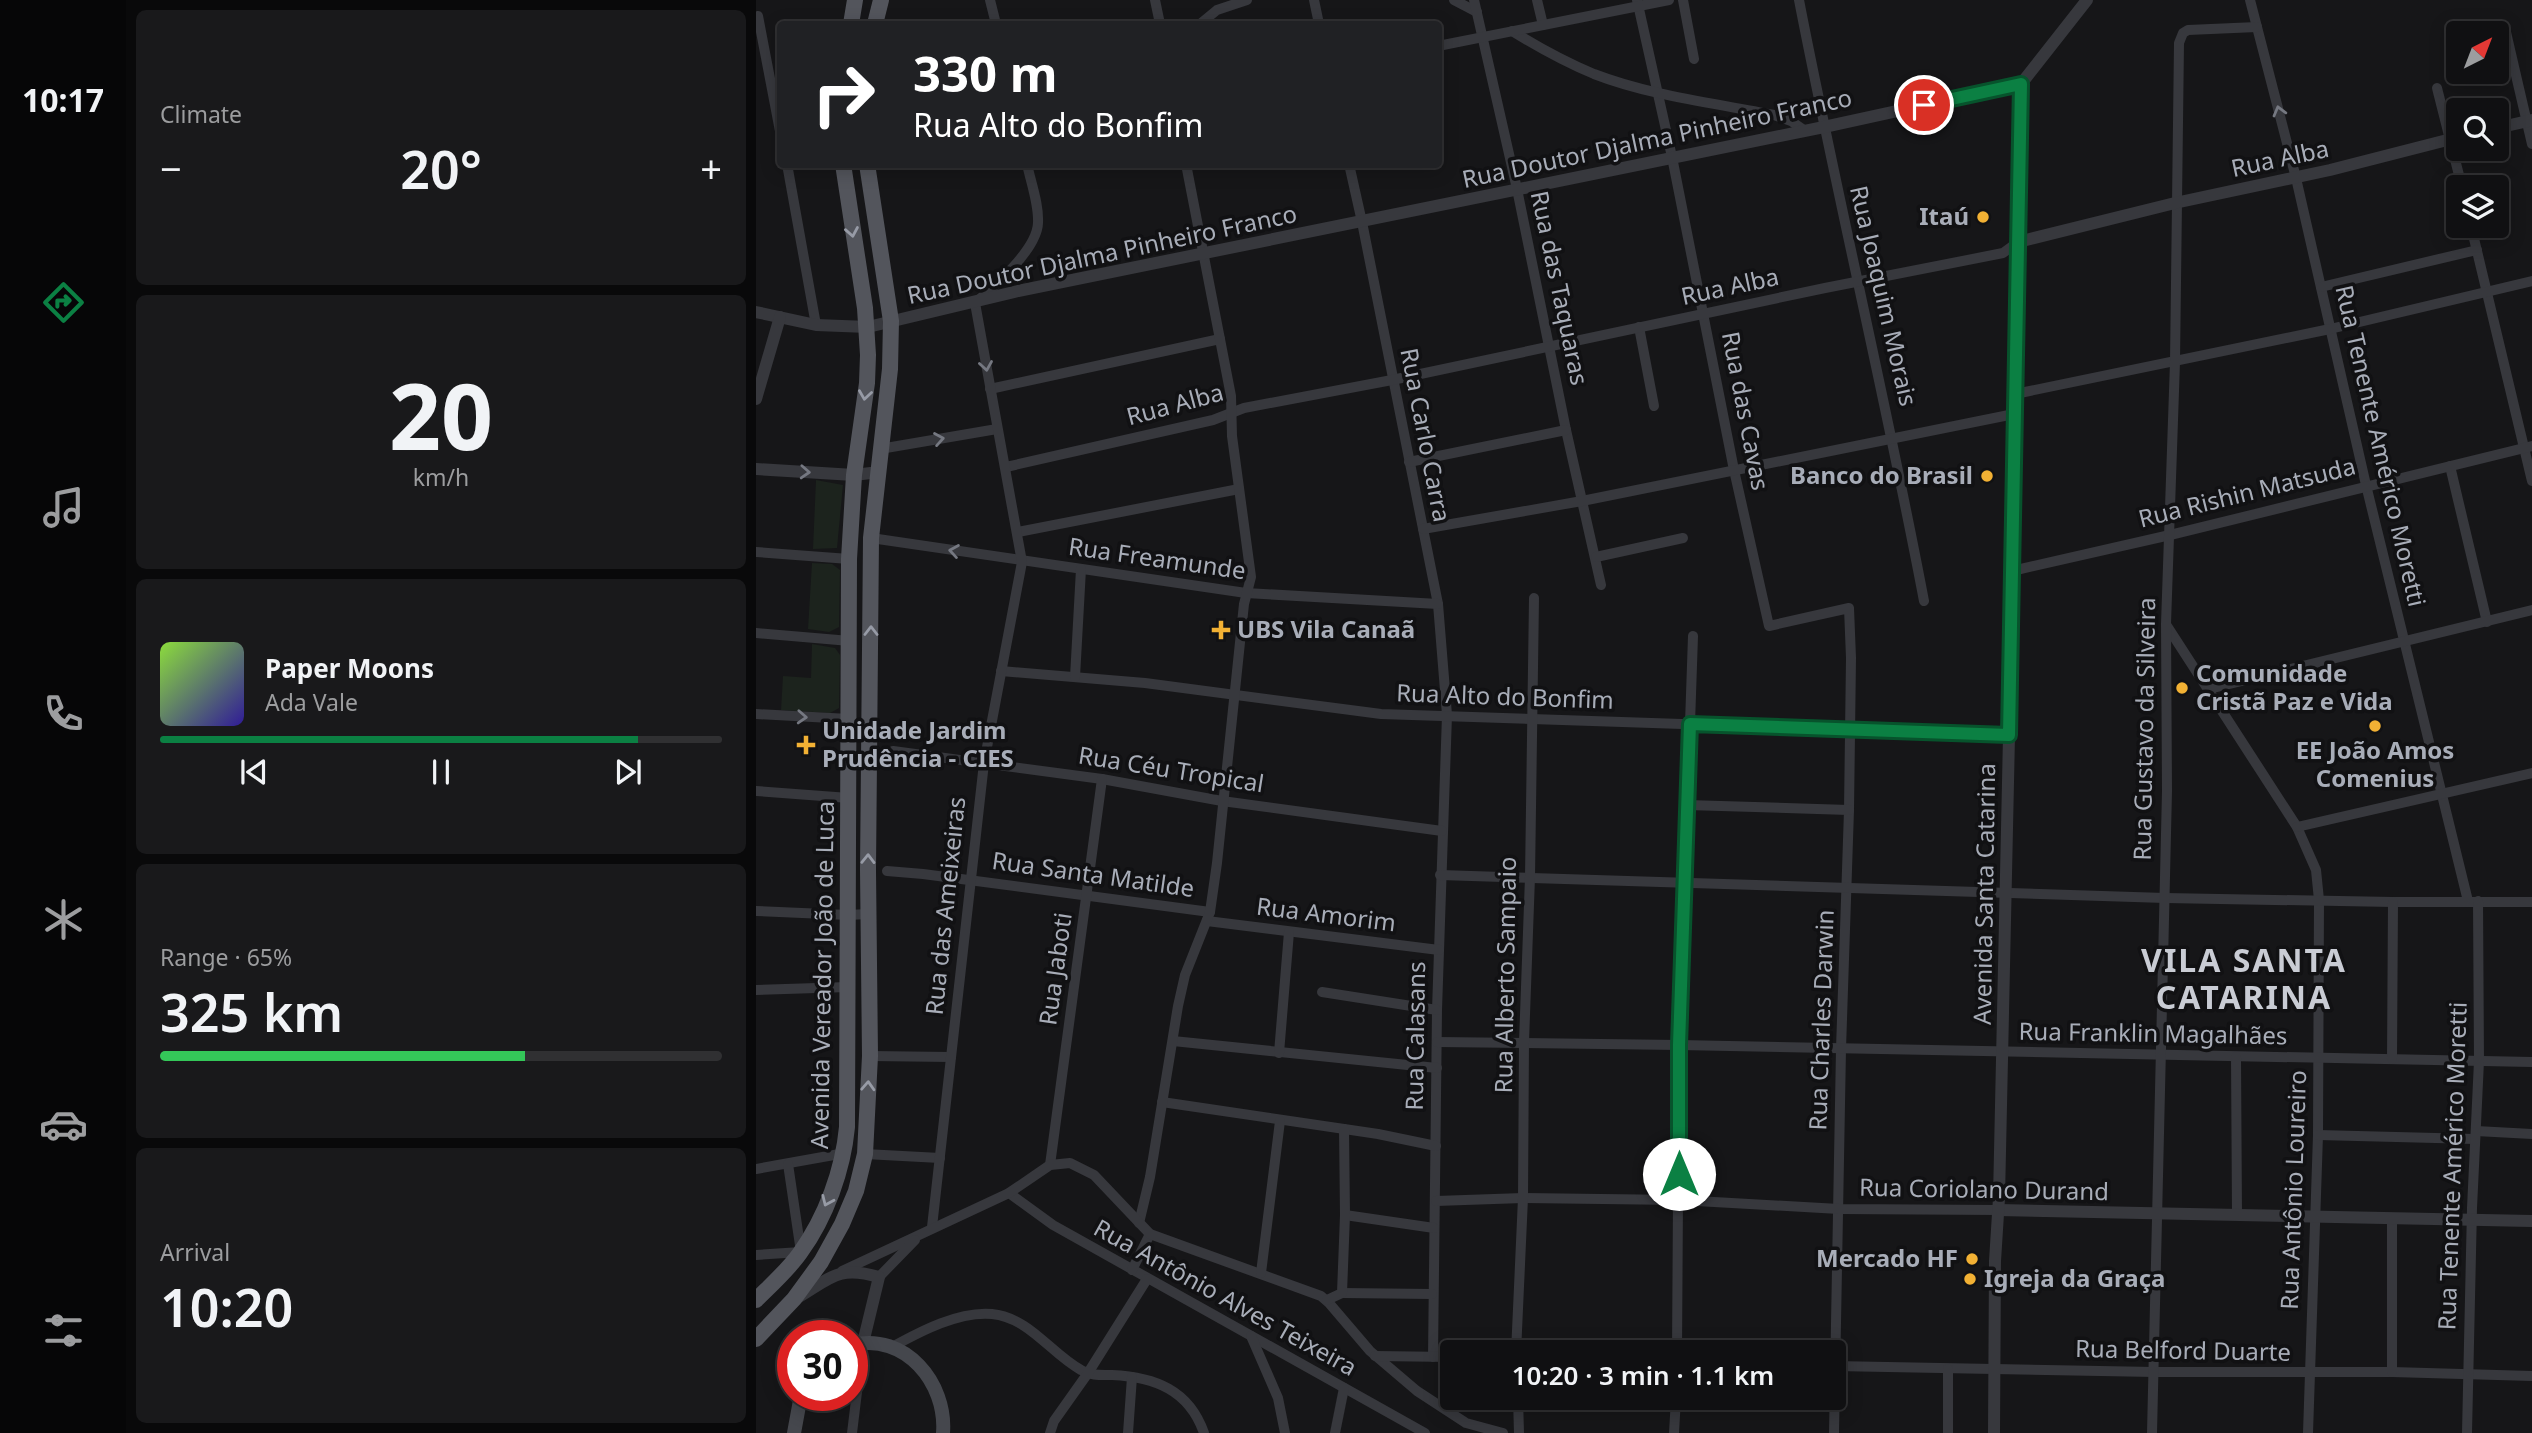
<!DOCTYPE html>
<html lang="en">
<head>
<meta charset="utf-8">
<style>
	body { margin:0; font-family:"Noto Sans",sans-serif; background:#19191b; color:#f1f3f6; height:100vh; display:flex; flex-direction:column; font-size:26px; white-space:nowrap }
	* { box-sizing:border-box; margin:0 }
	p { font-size:23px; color:#9c9d9f }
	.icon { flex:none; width:38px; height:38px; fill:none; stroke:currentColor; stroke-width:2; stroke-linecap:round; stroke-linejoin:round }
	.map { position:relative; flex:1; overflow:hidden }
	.side { display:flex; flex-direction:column; gap:10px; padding:10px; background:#09090a; width:630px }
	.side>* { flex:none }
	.top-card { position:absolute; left:21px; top:21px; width:665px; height:147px; border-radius:7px; box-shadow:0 4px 18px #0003,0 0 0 2px #303032; background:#202124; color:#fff; overflow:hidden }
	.needle { width:46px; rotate:42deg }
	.buttons { position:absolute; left:1690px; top:21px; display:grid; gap:14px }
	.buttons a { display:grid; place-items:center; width:63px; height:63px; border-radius:7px; background:#101012; box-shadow:0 4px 18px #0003,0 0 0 2px #303032; font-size:35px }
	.speed { position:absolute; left:21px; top:1320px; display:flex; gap:14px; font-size:35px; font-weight:700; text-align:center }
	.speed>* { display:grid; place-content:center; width:91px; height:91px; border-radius:50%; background:#101012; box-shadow:0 4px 18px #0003,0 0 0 2px #303032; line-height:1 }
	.speed .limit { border:10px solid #d22; background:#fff; color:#111 }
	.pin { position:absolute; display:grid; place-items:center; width:60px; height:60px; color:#fff; margin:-30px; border:4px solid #fff; border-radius:50%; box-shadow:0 2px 7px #0007 }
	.me { position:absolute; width:77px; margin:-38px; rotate:0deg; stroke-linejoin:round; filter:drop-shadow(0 0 5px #0008) }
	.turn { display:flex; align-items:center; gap:24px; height:147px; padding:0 21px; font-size:32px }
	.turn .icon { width:91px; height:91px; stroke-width:2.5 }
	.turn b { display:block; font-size:49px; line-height:60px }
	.big { font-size:52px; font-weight:600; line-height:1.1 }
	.side .tile { flex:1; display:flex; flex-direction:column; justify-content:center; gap:10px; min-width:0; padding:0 24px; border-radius:10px; background:#19191b }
	.side .dial { align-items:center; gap:0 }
	.dial b { font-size:91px; line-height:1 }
	.song { display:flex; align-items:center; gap:21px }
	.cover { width:84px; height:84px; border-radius:10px; background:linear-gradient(135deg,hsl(90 70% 55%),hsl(250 70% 35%)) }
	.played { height:7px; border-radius:4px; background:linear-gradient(90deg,#0b8043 85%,#303032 85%) }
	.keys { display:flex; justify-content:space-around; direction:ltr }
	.heat { display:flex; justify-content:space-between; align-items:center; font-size:38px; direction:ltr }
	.charge { height:10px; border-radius:5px; background:linear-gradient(90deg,#34c759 65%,#303032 0) }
	.trip { position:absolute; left:684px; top:1340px; width:406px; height:70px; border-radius:7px; background:#101012; box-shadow:0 4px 18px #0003,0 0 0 2px #303032; font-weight:600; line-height:70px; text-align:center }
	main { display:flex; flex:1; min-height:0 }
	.menu { display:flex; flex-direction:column; width:126px; justify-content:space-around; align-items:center; background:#060607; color:#9c9d9f }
	.menu .icon { width:49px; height:49px }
	.menu .active { color:#0b8043 }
	.menu b { font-size:32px; color:#f1f3f6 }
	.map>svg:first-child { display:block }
	.green { fill:#1c231d }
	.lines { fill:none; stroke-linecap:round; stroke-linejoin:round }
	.minor { stroke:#37383d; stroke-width:10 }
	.tertiary { stroke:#37383d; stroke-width:12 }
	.secondary { stroke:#45474d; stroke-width:14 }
	.primary { stroke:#53555c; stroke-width:16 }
	.oneway { stroke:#757881 }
	.oneway2 { stroke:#979ba6 }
	.route-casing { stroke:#07532c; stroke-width:18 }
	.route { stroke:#0b8043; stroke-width:12 }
	.poi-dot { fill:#f2b134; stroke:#111113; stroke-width:2.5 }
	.labels { text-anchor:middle; stroke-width:7; stroke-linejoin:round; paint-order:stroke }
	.street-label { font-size:24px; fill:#a8adb8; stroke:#111113 }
	.poi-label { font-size:24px; font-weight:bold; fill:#a8adb8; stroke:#111113; text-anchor:start }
	.district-label { font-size:32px; font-weight:bold; letter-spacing:2px; fill:#c9ccd4; stroke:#111113 }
</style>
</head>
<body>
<main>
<nav class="menu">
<b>10:17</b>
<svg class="icon active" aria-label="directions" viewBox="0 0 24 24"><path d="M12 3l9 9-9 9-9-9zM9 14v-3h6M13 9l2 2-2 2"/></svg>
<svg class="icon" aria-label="music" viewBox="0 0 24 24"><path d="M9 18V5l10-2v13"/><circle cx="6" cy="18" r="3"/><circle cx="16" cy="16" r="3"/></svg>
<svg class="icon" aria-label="phone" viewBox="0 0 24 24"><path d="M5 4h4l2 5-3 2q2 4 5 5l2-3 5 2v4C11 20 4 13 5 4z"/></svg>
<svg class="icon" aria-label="climate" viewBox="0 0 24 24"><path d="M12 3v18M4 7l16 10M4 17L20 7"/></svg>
<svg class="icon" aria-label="car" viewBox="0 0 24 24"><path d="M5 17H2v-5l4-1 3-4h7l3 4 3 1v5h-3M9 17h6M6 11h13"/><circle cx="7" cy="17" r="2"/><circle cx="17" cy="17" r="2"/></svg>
<svg class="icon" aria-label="filters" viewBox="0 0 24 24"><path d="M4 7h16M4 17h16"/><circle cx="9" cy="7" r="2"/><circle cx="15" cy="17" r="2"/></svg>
</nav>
<section class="side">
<div class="tile"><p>Climate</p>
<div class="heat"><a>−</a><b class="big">20°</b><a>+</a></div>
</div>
<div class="tile dial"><b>20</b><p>km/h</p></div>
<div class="tile">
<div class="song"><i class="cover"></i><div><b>Paper Moons</b><p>Ada Vale</p></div></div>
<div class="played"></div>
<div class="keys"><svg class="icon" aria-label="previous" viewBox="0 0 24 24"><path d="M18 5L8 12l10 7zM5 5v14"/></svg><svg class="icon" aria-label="pause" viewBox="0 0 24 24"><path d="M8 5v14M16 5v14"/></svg><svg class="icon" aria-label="next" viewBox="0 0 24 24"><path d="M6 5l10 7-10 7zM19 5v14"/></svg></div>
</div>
<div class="tile"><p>Range · 65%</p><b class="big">325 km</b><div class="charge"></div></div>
<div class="tile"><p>Arrival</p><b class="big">10:20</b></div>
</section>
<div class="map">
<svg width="1776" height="1433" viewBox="0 0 1776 1433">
	<rect width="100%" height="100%" fill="#161618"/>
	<g class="green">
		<path d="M60 480 87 485 81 548 57 549Z"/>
		<path d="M56 563 76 564 84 570 83 627 73 632 52 629Z"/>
		<path d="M56 644 79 648 84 655 83 708 74 713 25 710 27 676 55 678Z"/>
	</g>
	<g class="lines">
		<g class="minor">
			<path d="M234 0 240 24"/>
			<path d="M399 0 404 24"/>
			<path d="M558 0 563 24"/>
			<path d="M698 0 721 12"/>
			<path d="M718 0 761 189 810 430 845 585"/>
			<path d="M781 0 787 25"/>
			<path d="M881 0 916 157 978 470 1013 626 1093 608 1095 658 1093 810 1085 1049 1078 1433"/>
			<path d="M927 0 938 59"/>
			<path d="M1043 0C1082 201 1130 400 1168 601"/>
			<path d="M1494 0 1540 178 1610 485 1712 901"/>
			<path d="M2 16 24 131"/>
			<path d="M444 24 461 10 491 0"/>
			<path d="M1749 28 1776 144"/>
			<path d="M756 31C782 47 809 62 838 74 895 96 959 103 1018 115L1035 121 1048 130"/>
			<path d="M682 46 913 0"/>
			<path d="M1681 88 1706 187"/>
			<path d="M31 164 60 325"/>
			<path d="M593 164 606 222 682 604 691 715 681 1010 677 1357"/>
			<path d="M1715 226 1776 481"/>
			<path d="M1565 287 1721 250"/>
			<path d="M883 327 898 406"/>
			<path d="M234 389 464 339"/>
			<path d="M1259 394 1574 329 1776 281"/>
			<path d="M124 449 241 429"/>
			<path d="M653 462 810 430"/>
			<path d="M1694 466 1731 622"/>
			<path d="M250 467 457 420 488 408 636 380 1069 288 1247 253 1262 242"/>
			<path d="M667 529 826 501 1258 414"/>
			<path d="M262 532 483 489"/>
			<path d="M115 538 490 593 682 604"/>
			<path d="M0 552 93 559"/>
			<path d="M840 557 927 538"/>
			<path d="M1256 571 1414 535 1776 446"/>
			<path d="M1411 626 1541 827 1560 870 1563 900 1562 1135 1552 1433"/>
			<path d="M0 633 94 641"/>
			<path d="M245 671 389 683 625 714 1253 735"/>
			<path d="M319 677 325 569"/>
			<path d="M1453 689 1776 610"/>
			<path d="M0 714 93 719"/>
			<path d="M137 751 346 779 466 801 686 831"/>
			<path d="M0 791 93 798"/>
			<path d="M931 805 1093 810"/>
			<path d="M1541 827 1776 773"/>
			<path d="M131 871 167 874 454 912"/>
			<path d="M684 875 1409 898 1637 902H1776"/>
			<path d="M0 911 92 915 112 914"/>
			<path d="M451 921 683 950"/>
			<path d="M0 990 92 987"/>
			<path d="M566 992 681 1010"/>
			<path d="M417 1041 681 1068"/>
			<path d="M681 1042 923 1045 1776 1062"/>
			<path d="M523 1053 533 932"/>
			<path d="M114 1056 195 1057"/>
			<path d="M1480 1057 1481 1215"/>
			<path d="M1636 1059 1637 902"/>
			<path d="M406 1102 622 1134 680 1146"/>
			<path d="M1720 1131 1776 1134"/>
			<path d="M1562 1135 1719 1139"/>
			<path d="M109 1154 184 1158"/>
			<path d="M294 1165 346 779"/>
			<path d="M0 1169 89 1153"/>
			<path d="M253 1193 297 1225 669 1433"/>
			<path d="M680 1201 767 1198 923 1200 1083 1209 1242 1210"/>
			<path d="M589 1215 678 1228"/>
			<path d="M383 1223 394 1177 422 1006 429 975 454 912 461 863 488 604 495 577 476 436 475 396 430 164"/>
			<path d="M176 1227 228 763 266 562 219 303C238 287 281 249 282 223 283 204 275 183 271 164"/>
			<path d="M0 1255 45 1252 32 1164"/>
			<path d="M376 1270 394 1234"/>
			<path d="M86 1271 253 1193 294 1165 314 1163 338 1175 394 1234 565 1296 573 1303 614 1351 661 1391 710 1423 747 1433"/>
			<path d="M505 1273 524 1121"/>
			<path d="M123 1277 159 1240"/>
			<path d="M586 1293 676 1294"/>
			<path d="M571 1300 586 1293 589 1215 588 1129"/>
			<path d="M495 1336 522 1398 529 1433"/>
			<path d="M136 1347C165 1331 203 1311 236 1314 274 1318 294 1353 325 1370 335 1376 345 1375 356 1375 399 1377 433 1390 448 1433"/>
			<path d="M760 1353 767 1198 768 1042 774 877 778 598"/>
			<path d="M921 1353 923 1045 937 636"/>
			<path d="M619 1356 696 1357"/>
			<path d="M1078 1366 1399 1372H1636L1776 1376"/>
			<path d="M1636 1372V1219"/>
			<path d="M762 1398 763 1433"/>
			<path d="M96 1433 107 1343"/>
			<path d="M294 1433 298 1421 332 1373 391 1279"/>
			<path d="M372 1433 376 1377"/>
			<path d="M579 1433 588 1388"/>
			<path d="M918 1433 920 1398"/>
			<path d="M1192 1433V1369"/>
			<path d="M1396 1433 1411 791 1410 624 1419 362 1423 43 1427 33 1432 30 1501 27"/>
			<path d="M1711 1433 1716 1208 1723 1061 1722 901"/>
		</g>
		<g class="tertiary">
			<path d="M1741 128 1776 120"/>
			<path d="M1262 242 1419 203 1574 170 1703 137"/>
			<path d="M0 312 60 325 112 327 262 291 1068 127 1265 84"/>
			<path d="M0 399 24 317"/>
			<path d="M0 469 98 475 123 472"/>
			<path d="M1242 1210 1776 1221"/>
			<path d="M41 1298C75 1278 82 1265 123 1277L107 1343"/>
			<path d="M1238 1433 1239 1261 1243 1198 1262 320 1264 101 1265 84 1331 0"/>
		</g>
		<g class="secondary">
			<path d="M96 1345C149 1332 191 1383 187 1433"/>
			<path d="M38 1433 45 1395"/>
		</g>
		<g class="primary">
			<path d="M95 24 99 0"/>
			<path d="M119 24 125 0"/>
			<path d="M0 1300C15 1285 32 1270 44 1253 70 1217 87 1170 91 1127L93 559 98 475 111 383 112 355 109 308 87 164"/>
			<path d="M0 1339 38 1299 65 1262 86 1224 100 1191 109 1154 114 1056 112 870 115 538 134 369 135 321 111 164"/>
		</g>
	</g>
	<defs><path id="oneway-chevron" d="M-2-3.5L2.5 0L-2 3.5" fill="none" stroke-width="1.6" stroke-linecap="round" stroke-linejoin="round" transform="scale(1.75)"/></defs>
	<g class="oneway">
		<use href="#oneway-chevron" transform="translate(1523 111) rotate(-105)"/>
		<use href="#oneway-chevron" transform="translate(230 366) rotate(81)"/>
		<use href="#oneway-chevron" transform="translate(183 439) rotate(-10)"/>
		<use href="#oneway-chevron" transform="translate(49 472) rotate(3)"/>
		<use href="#oneway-chevron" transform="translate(198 551) rotate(-171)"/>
		<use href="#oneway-chevron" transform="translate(46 717) rotate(3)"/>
	</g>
	<g class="oneway2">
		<use href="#oneway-chevron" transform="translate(96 232) rotate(80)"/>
		<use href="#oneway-chevron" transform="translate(109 395) rotate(98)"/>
		<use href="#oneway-chevron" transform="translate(115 631) rotate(-90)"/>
		<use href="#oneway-chevron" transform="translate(112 859) rotate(-89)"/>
		<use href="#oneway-chevron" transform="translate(112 1086) rotate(-87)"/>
		<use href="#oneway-chevron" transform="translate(71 1201) rotate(114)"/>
	</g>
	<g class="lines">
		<g class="route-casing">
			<path id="route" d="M923 1174V1045L934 724 1253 735 1265 84 1168 105"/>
		</g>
		<use href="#route" class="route"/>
	</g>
	<g class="poi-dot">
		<circle cx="1227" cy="217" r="7"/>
		<circle cx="1231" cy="476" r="7"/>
		<path d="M461.5 619.5h7v7h7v7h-7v7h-7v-7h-7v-7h7z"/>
		<circle cx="1426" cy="688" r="7"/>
		<circle cx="1619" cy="726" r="7"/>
		<path d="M46.5 734.5h7v7h7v7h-7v7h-7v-7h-7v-7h7z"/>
		<circle cx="1216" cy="1259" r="7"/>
		<circle cx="1214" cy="1279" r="7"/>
	</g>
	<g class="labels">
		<g class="street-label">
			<text transform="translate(901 139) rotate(-12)" y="8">Rua Doutor Djalma Pinheiro Franco</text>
			<text transform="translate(1524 159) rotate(-12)" y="8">Rua Alba</text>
			<text transform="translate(346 255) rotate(-12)" y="8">Rua Doutor Djalma Pinheiro Franco</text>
			<text transform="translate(974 287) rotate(-12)" y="8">Rua Alba</text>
			<text transform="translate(803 288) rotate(78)" y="8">Rua das Taquaras</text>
			<text transform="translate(1127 296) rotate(77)" y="8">Rua Joaquim Morais</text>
			<text transform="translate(419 405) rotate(-15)" y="8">Rua Alba</text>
			<text transform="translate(989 411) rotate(79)" y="8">Rua das Cavas</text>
			<text transform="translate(669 435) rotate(79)" y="8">Rua Carlo Carra</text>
			<text transform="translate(1624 446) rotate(77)" y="8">Rua Tenente Américo Moretti</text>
			<text transform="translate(1491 493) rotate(-14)" y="8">Rua Rishin Matsuda</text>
			<text transform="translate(401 559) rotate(8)" y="8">Rua Freamunde</text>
			<text transform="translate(749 697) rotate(2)" y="8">Rua Alto do Bonfim</text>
			<text transform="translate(1389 729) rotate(-89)" y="8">Rua Gustavo da Silveira</text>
			<text transform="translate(415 770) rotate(9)" y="8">Rua Céu Tropical</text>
			<text transform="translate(337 875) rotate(8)" y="8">Rua Santa Matilde</text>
			<text transform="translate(1229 894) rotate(-89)" y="8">Avenida Santa Catarina</text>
			<text transform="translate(190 906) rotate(-84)" y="8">Rua das Ameixeiras</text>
			<text transform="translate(570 915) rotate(7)" y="8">Rua Amorim</text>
			<text transform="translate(300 969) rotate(-82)" y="8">Rua Jaboti</text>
			<text transform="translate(67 975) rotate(-89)" y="8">Avenida Vereador João de Luca</text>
			<text transform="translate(750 975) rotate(-89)" y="8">Rua Alberto Sampaio</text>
			<text transform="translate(1066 1020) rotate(-88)" y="8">Rua Charles Darwin</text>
			<text transform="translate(1397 1034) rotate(1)" y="8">Rua Franklin Magalhães</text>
			<text transform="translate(660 1036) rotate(-89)" y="8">Rua Calasans</text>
			<text transform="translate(1697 1166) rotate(-88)" y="8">Rua Tenente Américo Moretti</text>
			<text transform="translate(1228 1190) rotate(1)" y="8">Rua Coriolano Durand</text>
			<text transform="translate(1538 1190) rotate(-88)" y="8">Rua Antônio Loureiro</text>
			<text transform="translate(469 1298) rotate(29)" y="8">Rua Antônio Alves Teixeira</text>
			<text transform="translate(1427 1351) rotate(1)" y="8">Rua Belford Duarte</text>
		</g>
		<g class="poi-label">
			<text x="1213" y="225" text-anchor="end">Itaú</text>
			<text x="1217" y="484" text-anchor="end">Banco do Brasil</text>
			<text x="481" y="638">UBS Vila Canaã</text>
			<text x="1440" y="682">Comunidade<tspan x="1440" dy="28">Cristã Paz e Vida</tspan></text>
			<text x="66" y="739">Unidade Jardim<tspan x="66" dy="28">Prudência - CIES</tspan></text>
			<text x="1619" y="759" text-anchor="middle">EE João Amos<tspan x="1619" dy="28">Comenius</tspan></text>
			<text x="1202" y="1267" text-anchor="end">Mercado HF</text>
			<text x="1228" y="1287">Igreja da Graça</text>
		</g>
		<g class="district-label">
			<text x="1488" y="972">VILA SANTA<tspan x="1488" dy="37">CATARINA</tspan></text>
		</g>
	</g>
</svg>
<div class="buttons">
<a><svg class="needle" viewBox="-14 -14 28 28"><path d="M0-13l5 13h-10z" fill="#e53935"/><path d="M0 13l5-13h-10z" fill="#9c9d9f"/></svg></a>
<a><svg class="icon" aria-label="search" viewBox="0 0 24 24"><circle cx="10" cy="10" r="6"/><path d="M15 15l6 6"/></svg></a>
<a><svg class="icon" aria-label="layers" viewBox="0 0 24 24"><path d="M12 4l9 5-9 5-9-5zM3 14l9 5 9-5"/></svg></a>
</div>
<div class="speed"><div class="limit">30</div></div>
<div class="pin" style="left:1168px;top:105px;background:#d93025"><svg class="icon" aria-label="arrive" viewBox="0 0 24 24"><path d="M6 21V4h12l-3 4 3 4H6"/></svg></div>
<svg class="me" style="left:923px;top:1174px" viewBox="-20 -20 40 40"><circle r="19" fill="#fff"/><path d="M0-13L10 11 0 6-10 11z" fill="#0b8043"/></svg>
<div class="trip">10:20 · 3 min · 1.1 km</div>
<div class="top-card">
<div class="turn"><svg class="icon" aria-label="right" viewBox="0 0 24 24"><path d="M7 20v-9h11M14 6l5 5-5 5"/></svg><div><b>330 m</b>Rua Alto do Bonfim</div></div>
</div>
</div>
</main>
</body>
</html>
